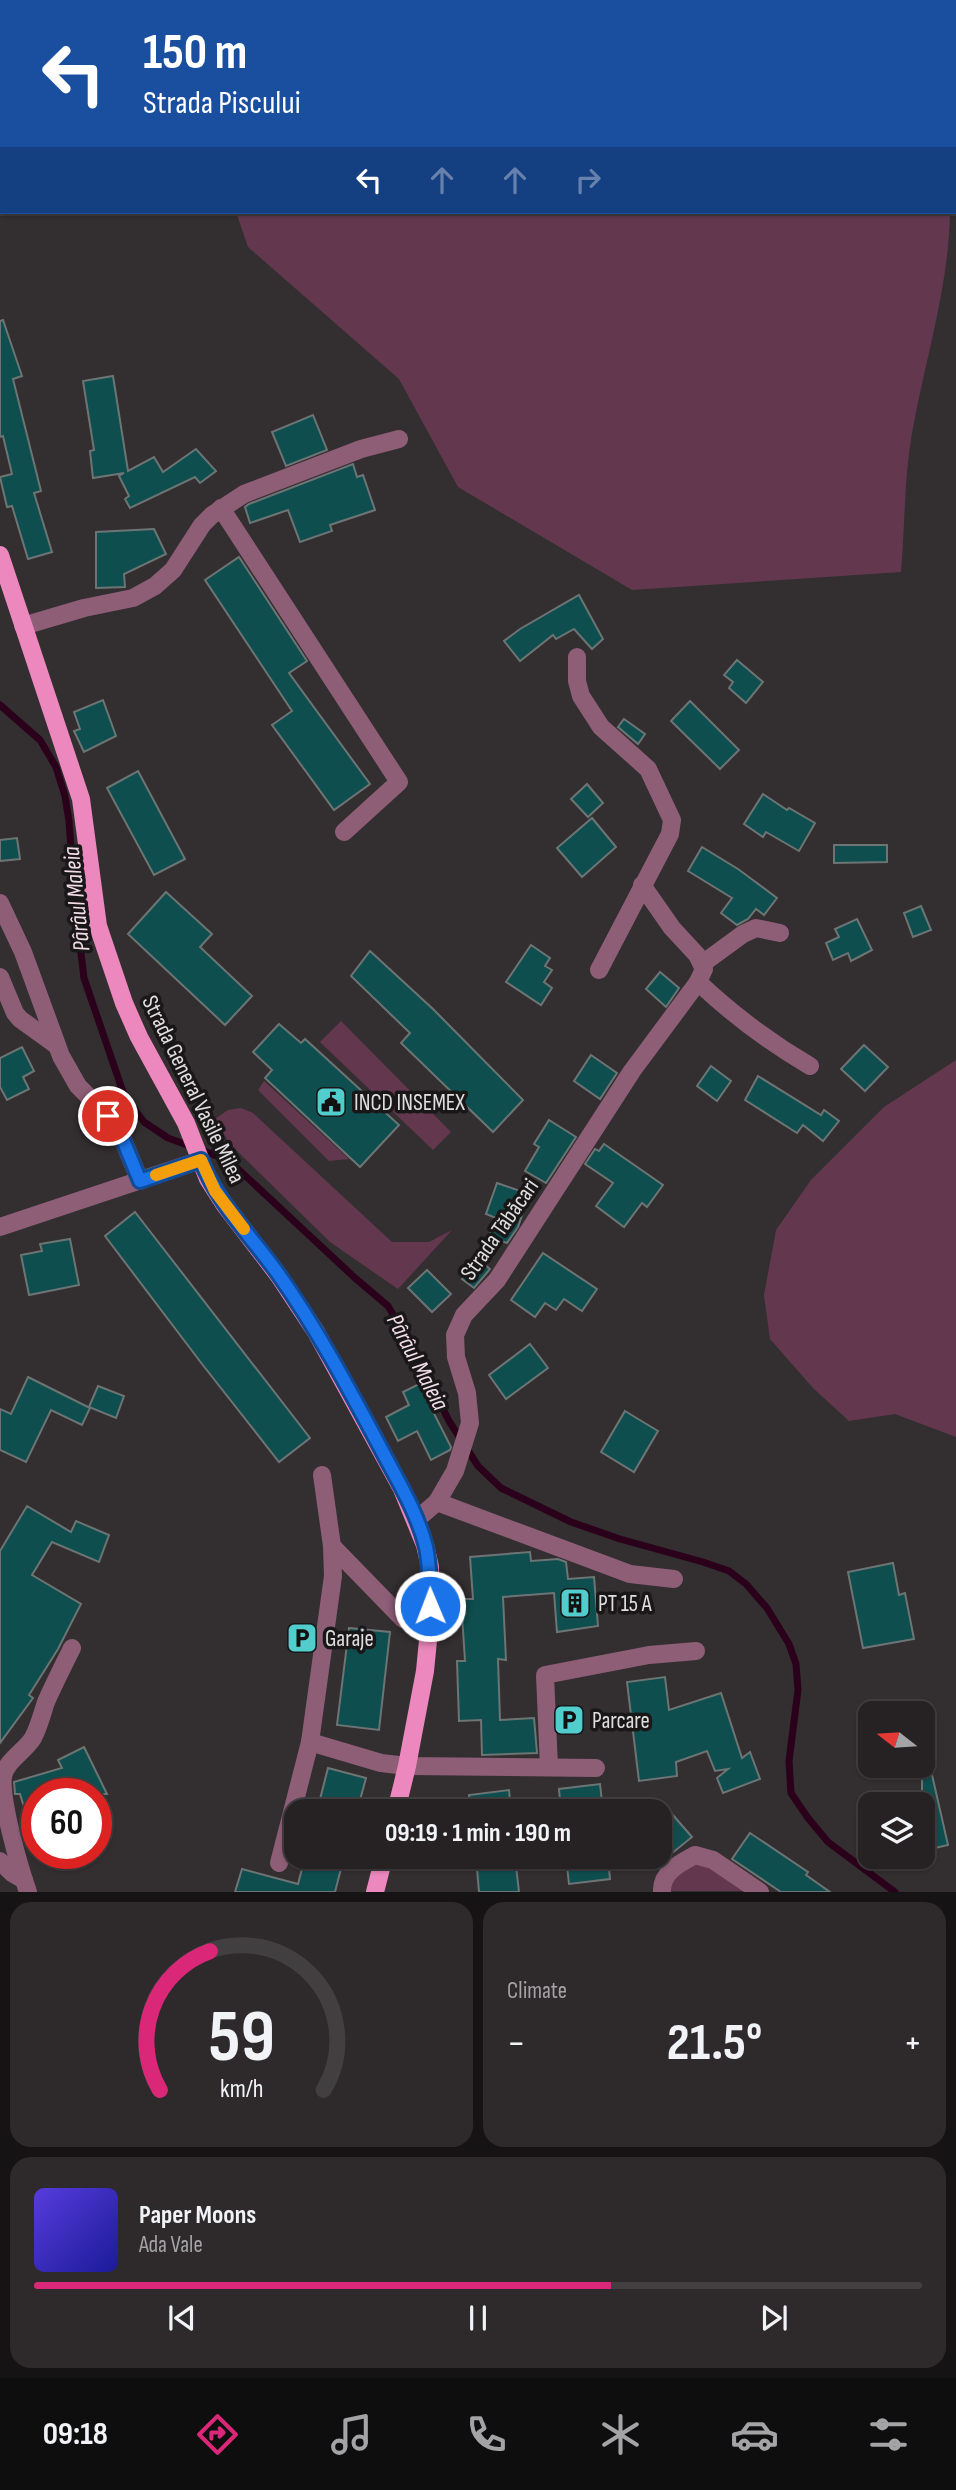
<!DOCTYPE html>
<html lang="en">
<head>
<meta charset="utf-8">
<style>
	body { margin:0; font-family:"Sofia Sans Condensed",sans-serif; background:#2e2a2c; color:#f1f3f6; height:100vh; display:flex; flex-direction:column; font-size:26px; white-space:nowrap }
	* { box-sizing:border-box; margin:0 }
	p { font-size:23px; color:#a4a4a6 }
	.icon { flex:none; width:38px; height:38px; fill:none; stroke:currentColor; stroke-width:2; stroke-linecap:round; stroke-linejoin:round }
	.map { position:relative; height:1892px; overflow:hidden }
	.panel { display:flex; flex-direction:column; gap:10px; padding:10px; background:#151314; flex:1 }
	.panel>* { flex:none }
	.hud { position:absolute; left:0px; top:0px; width:957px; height:214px; box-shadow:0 2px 5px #0004,0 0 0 2px #423f41; background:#1a4fa0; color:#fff; overflow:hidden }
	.needle { width:46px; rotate:287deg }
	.controls { position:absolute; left:858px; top:1701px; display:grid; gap:14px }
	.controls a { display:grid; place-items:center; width:77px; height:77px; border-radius:14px; background:#262224; box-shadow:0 2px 5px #0004,0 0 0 2px #423f41; font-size:35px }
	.speed { position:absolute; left:21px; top:1778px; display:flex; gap:14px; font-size:35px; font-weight:700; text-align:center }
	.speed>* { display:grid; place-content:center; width:91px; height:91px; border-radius:50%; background:#262224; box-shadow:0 2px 5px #0004,0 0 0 2px #423f41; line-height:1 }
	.speed .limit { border:10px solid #d22; background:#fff; color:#111 }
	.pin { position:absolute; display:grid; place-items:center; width:60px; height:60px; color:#fff; margin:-30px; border:4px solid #fff; border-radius:50%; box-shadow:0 2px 7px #0007 }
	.me { position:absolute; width:77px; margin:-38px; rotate:359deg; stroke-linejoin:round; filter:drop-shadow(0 0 5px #0008) }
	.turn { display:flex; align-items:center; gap:24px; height:147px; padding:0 28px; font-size:32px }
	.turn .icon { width:91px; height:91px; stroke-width:2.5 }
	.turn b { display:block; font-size:49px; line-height:60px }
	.lanes { display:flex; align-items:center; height:66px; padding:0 28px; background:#0003; justify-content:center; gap:35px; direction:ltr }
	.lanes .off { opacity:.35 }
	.big { font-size:52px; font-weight:700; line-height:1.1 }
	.panel .tile { flex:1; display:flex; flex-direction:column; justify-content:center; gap:10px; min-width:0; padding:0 24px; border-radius:21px; background:#2e2a2c }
	.panel .dial { align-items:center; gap:0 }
	.dial svg { height:182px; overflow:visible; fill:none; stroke:#423f41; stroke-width:7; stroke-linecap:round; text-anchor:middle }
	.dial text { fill:#f1f3f6; stroke:none }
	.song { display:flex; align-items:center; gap:21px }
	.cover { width:84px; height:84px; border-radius:10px; background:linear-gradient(135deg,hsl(250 70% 55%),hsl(240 70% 35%)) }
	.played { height:7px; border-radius:4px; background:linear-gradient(90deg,#db2777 65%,#423f41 65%) }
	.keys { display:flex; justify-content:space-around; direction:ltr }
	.heat { display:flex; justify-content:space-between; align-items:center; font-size:38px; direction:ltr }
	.panel .tiles { flex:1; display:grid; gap:10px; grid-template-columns:1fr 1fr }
	.tile:last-child { grid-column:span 2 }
	.trip { position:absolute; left:284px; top:1799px; width:388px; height:70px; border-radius:21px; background:#262224; box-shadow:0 2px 5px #0004,0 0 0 2px #423f41; font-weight:700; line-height:70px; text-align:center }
	.tabs { display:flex; height:112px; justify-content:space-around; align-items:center; background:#0f0e0e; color:#a4a4a6 }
	.tabs .icon { width:49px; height:49px }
	.tabs .on { color:#db2777 }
	.tabs b { font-size:32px; color:#f1f3f6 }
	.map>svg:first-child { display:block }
	.green { fill:#63384f }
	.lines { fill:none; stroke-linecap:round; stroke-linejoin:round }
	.stream { stroke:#2b001a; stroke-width:7 }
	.building { fill:#0f4e4f; stroke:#6d7474; stroke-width:2 }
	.minor { stroke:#8e5e77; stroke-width:18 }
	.major { stroke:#ec88bd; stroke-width:18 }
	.route-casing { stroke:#114b97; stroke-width:18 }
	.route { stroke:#1a73e8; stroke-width:12 }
	.slow { stroke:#f59e0b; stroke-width:12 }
	.labels { text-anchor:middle; stroke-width:7; stroke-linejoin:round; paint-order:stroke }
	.street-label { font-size:23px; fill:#e1dedf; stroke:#191718 }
	.poi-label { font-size:23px; fill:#e1dedf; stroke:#191718; text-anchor:start }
	.water-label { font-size:24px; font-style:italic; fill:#f2dde7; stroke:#191718 }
</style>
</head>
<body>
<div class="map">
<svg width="956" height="1892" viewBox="0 0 956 1892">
	<rect width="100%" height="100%" fill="#332e30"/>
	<g class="green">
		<path d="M170 0H956V153V2Z"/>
		<path d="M236 212H950C949 287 925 360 912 433 904 479 905 527 901 572L632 590 458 487 399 379 248 247Z"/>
		<path d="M341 1021 451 1132 433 1150 320 1042Z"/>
		<path d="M956 1060V1437L895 1414 849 1421 813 1388 770 1339 764 1295 776 1230 811 1180 884 1107Z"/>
		<path d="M264 1081 349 1159 329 1161 258 1090Z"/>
		<path d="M241 1108 253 1113 392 1242H429L452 1230 398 1289 330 1242 229 1143 215 1119 228 1110Z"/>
		<path d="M697 1859 753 1891H667L677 1868Z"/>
	</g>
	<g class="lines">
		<path class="stream" d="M0 705 40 740 56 767 65 796 69 821 75 903 84 978 124 1095 144 1122 168 1138 220 1157 238 1169 355 1278 388 1306 414 1350 449 1421 478 1466 501 1488 571 1522 620 1539 703 1562 729 1571 746 1584 767 1608 789 1644 796 1664 798 1690 789 1761 791 1793 808 1818 828 1842 895 1892"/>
	</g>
	<g class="building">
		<path d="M3 320 22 376 13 379 41 491 34 493 52 552 28 559 12 506 7 507 0 477 12 474 3 436 0 437V321Z"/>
		<path d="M113 376 128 471 154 457 163 472 196 449 216 471 200 483 195 477 130 508 125 499 129 496 119 476 124 473 93 478 90 451 94 450 83 381Z"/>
		<path d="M313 415 327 450 286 466 272 432Z"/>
		<path d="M353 464 357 477 363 475 375 510 330 525 332 531 300 542 288 510 250 523 245 507 249 504Z"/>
		<path d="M154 529 166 554 124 574 125 587 96 588V532Z"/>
		<path d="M239 557 307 661 289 673 370 784 334 810 272 725 292 711 205 580Z"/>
		<path d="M579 595 603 639 592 649 574 629 556 639 553 635 520 661 504 641 520 629Z"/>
		<path d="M737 660 763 682 746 703 729 688 733 682 724 675Z"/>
		<path d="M103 700 116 736 84 752 74 731 80 729 74 712Z"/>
		<path d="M690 701 739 750 720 769 671 721Z"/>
		<path d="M624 719 645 734 638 744 618 727Z"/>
		<path d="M138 771 185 859 154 875 107 788Z"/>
		<path d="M587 784 603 803 588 817 571 799Z"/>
		<path d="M763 794 787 810 789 808 815 823 799 851 766 832 763 837 744 824Z"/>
		<path d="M592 818 616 847 582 877 557 848Z"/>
		<path d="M17 838 20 859 0 861V840Z"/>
		<path d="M834 845H887V862L834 863Z"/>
		<path d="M702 847 738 869 777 898 764 915 756 909 748 919 737 925 721 913 732 898 688 871Z"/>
		<path d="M166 892 212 934 200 947 252 996 225 1025 128 934Z"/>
		<path d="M921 906 931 930 913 937 904 913Z"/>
		<path d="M857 919 872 950 851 961 848 953 833 960 826 943 839 937 835 929Z"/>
		<path d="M531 945 550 958 545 966 552 970 544 982 552 988 541 1005 506 982Z"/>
		<path d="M370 951 433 1009 523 1100 493 1132 401 1043 410 1033 351 976Z"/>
		<path d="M660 972 679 988 666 1007 646 989Z"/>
		<path d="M279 1024 301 1043 305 1039 399 1125 360 1167 265 1078 272 1070 253 1052Z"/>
		<path d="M864 1045 888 1067 865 1091 841 1069Z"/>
		<path d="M22 1047 34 1071 23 1077 29 1089 7 1100 0 1087V1058Z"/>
		<path d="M591 1055 617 1073 600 1099 574 1081Z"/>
		<path d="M711 1066 731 1081 717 1101 697 1086Z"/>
		<path d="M758 1076 821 1115 824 1110 839 1121 823 1141 803 1125 797 1133 745 1100Z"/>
		<path d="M549 1120 576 1137 546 1183 525 1171 539 1147 534 1144Z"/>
		<path d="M604 1144 663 1185 647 1207 642 1203 624 1227 596 1206 613 1183 585 1164 595 1149 599 1151Z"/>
		<path d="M497 1183 529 1194 518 1227 507 1243 489 1237 496 1218 486 1214Z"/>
		<path d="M135 1212 310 1438 279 1462 202 1364 105 1236Z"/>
		<path d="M70 1239 79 1285 29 1295 21 1255 42 1251 40 1244Z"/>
		<path d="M543 1253 597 1289 582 1311 564 1299 556 1310 545 1303 535 1317 511 1300Z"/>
		<path d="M478 1259 490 1269 474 1288 462 1279Z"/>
		<path d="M427 1270 451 1294 432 1312 408 1288Z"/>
		<path d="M530 1344 548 1368 506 1399 489 1375Z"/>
		<path d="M28 1377 90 1408 82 1425 51 1410 26 1462 0 1450V1409L11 1414Z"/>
		<path d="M419 1384 451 1447 450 1450 431 1460 417 1431 398 1441 386 1417 409 1405 403 1392Z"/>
		<path d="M98 1386 124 1396 116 1418 89 1407Z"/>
		<path d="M625 1411 658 1431 634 1472 601 1452Z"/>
		<path d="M27 1506 71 1532 76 1521 109 1535 99 1562 52 1542 32 1575 81 1604 58 1649 29 1695 33 1698 0 1743V1551Z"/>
		<path d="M530 1552 531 1561 558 1559 566 1562 568 1579 594 1577 598 1626 557 1632 554 1593 503 1597 506 1660 498 1659 500 1720 534 1718 537 1753 482 1755 481 1720 459 1721 457 1661H465L461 1599H473L470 1557Z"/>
		<path d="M893 1563 899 1595 905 1593 914 1639 863 1648 848 1572Z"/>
		<path d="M349 1628 390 1632 379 1730 337 1725Z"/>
		<path d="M665 1677 669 1710 721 1693 742 1758 750 1752 760 1779 723 1793 717 1778 728 1769 715 1771 707 1751 676 1762 677 1776 639 1781 627 1682Z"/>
		<path d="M84 1747 107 1794H37V1832L32 1833 20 1794H15L14 1782 62 1768 58 1760Z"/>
		<path d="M930 1766 948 1845 922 1851V1767Z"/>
		<path d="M328 1768 366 1778 357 1811H317Z"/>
		<path d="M600 1784 603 1811H561L559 1789Z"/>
		<path d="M509 1790 511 1811H471L469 1795Z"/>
		<path d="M672 1814 692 1837 660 1863V1824Z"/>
		<path d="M750 1833 808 1872 806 1875 830 1892H781L732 1859Z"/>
		<path d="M305 1857H344L335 1892H235L242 1869 298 1884Z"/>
		<path d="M476 1857H515L519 1892H479Z"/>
		<path d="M566 1857H608L610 1879 569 1884Z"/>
	</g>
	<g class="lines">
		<g class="minor">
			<path d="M884 0 886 2"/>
			<path d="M221 508 399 782 344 832"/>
			<path d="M23 626 84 608 133 598 155 586 173 570 202 525 212 515 244 494 361 449 399 439"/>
			<path d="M577 657V681L581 696 601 727 648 769 672 820 670 834 599 970"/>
			<path d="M0 903 23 952 61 1056 78 1086 108 1116 121 1135 140 1181"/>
			<path d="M702 964 743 934 756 928 780 933"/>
			<path d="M0 977 15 1013 20 1019 56 1045"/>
			<path d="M698 982C733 1015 769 1042 810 1066"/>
			<path d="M0 1227 201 1160"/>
			<path d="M322 1475 332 1546"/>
			<path d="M437 1502 630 1574 674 1579"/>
			<path d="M416 1520 437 1502 455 1471 470 1423 467 1393 456 1357 455 1335 464 1315 497 1280 632 1071 698 982 704 969 697 955 672 928 642 885"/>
			<path d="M430 1620 403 1619 332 1546 333 1576 310 1742 381 1763 407 1766 596 1768"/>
			<path d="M549 1767 545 1675 649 1655 696 1651"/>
			<path d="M0 1861 12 1873 24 1880"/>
			<path d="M279 1863 310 1742"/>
			<path d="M28 1892C19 1866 0 1800 3 1776 7 1760 25 1751 33 1738 39 1727 42 1714 46 1702 54 1684 63 1666 72 1648"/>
			<path d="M662 1892C661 1872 680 1863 695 1855L713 1860 760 1892"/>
		</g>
		<g class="major">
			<path d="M0 555 81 799 98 926 124 1003 139 1037 186 1123 208 1179 224 1204 279 1276 316 1332 402 1489 425 1545 430 1567V1620L425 1671 407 1766 396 1811"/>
			<path d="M375 1892 384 1857"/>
		</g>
	</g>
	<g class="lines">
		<g class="route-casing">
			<path id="route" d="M108 1116 121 1135 140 1181 201 1160C218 1204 252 1237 279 1275 317 1329 348 1387 379 1445 396 1478 417 1511 426 1547 430 1567 430 1586 430 1606"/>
		</g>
		<use href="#route" class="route"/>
		<path class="slow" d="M156 1175 201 1160 215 1191 244 1229"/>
	</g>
	<defs>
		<g id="civic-square" transform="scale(1.575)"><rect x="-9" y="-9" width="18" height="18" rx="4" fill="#52cdce" stroke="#191718"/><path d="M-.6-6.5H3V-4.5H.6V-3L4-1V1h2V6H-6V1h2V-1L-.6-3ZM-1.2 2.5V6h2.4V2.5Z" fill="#111"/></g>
		<g id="building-square" transform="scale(1.575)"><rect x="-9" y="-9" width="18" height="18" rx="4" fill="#52cdce" stroke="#191718"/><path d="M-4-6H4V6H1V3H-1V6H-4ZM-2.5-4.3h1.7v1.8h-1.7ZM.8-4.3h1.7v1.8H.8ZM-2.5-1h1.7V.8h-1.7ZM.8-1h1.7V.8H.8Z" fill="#111"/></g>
		<g id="parking-square" transform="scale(1.575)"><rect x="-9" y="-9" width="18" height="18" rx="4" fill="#52cdce" stroke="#191718"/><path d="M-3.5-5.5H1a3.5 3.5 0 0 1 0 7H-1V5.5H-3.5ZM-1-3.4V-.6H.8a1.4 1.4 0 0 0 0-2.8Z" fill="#111"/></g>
	</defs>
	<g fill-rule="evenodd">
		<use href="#civic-square" x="331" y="1102"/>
		<use href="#building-square" x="575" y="1603"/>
		<use href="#parking-square" x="302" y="1638"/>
		<use href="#parking-square" x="569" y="1720"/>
	</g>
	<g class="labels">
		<g class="street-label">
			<text transform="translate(194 1089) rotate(64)" y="8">Strada General Vasile Milea</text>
			<text transform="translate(499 1229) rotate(-55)" y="8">Strada Tăbăcari</text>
		</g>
		<g class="poi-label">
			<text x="354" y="1110">INCD INSEMEX</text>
			<text x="598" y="1611">PT 15 A</text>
			<text x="325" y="1646">Garaje</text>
			<text x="592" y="1728">Parcare</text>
		</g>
		<g class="water-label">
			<text transform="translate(76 899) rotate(-96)" y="8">Pârâul Maleia</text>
			<text transform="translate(418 1362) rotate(62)" y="8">Pârâul Maleia</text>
		</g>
	</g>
</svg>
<div class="controls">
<a><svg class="needle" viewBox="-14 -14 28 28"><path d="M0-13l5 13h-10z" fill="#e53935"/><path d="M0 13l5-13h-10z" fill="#a4a4a6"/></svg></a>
<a><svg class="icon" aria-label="layers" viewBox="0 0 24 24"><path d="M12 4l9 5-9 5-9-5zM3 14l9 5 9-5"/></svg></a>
</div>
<div class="speed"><div class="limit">60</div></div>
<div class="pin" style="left:108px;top:1116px;background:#d93025"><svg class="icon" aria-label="arrive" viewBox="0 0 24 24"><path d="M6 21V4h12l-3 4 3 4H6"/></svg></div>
<svg class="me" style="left:430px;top:1606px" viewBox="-20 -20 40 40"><circle r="17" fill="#1a73e8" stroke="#fff" stroke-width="3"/><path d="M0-11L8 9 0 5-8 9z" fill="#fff"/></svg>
<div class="trip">09:19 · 1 min · 190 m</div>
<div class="hud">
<div class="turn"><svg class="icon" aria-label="left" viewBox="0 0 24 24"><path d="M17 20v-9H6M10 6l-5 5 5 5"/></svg><div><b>150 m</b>Strada Piscului</div></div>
<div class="lanes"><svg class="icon" aria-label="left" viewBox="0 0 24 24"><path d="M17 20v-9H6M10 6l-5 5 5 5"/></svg><svg class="icon off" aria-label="ahead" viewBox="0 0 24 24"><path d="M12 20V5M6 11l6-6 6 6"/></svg><svg class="icon off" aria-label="ahead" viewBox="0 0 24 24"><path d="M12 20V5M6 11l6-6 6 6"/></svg><svg class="icon off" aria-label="right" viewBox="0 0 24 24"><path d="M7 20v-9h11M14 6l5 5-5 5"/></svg></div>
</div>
</div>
<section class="panel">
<div class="tiles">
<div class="tile dial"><svg viewBox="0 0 100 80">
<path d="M14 69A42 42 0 1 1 86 69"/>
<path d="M14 69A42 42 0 0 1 36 8" stroke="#db2777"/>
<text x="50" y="56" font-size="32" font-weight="700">59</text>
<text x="50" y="72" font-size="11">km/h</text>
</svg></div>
<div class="tile"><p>Climate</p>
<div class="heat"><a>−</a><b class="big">21.5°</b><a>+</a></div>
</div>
<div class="tile">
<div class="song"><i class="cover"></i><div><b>Paper Moons</b><p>Ada Vale</p></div></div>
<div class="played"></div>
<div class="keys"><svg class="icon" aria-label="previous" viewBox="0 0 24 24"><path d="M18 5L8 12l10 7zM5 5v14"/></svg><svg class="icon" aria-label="pause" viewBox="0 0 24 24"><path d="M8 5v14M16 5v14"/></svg><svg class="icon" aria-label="next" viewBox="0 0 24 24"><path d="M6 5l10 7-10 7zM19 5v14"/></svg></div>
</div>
</div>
</section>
<nav class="tabs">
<b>09:18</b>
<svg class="icon on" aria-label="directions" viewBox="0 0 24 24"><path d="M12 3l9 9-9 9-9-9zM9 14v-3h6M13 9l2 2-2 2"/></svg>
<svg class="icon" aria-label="music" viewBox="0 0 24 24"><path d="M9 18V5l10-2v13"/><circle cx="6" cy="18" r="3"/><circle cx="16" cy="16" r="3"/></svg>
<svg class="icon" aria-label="phone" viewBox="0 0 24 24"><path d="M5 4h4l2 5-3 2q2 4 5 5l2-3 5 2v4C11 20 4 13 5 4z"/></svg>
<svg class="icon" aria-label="climate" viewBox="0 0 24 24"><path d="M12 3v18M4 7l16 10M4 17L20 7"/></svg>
<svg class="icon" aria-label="car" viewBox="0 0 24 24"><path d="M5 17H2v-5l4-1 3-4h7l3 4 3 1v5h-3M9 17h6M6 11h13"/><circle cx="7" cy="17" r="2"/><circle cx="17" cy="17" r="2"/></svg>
<svg class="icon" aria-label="filters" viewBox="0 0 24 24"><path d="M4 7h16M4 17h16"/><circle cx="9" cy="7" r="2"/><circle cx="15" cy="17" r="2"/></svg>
</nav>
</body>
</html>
